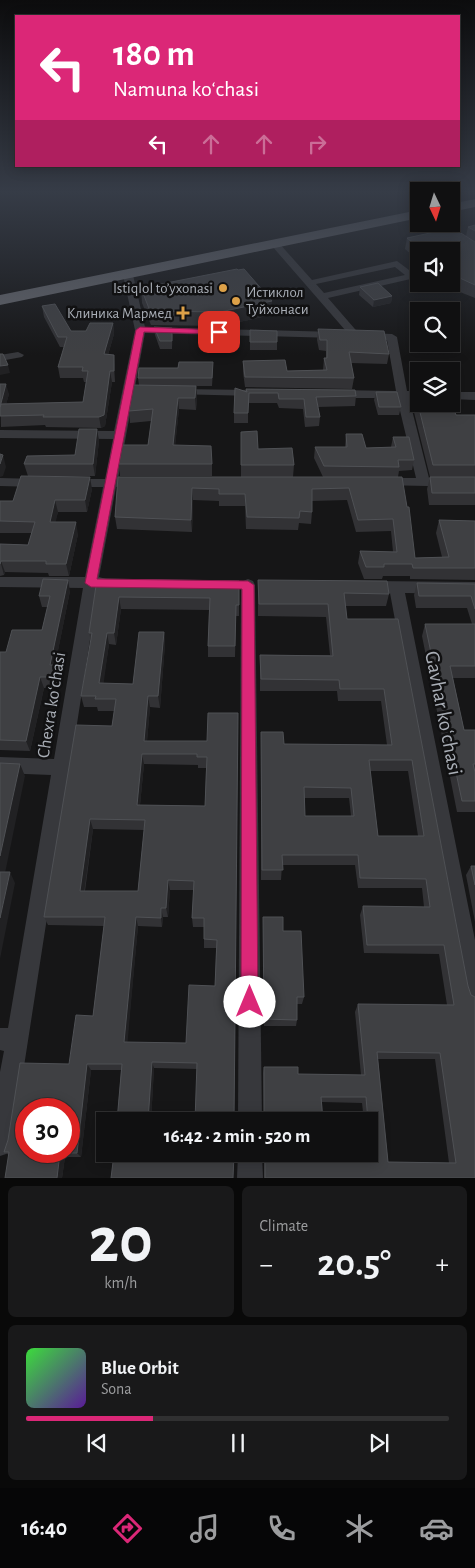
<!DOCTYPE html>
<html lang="en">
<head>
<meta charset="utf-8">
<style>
	body { margin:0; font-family:"Alegreya Sans",sans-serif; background:#19191a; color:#f1f3f6; height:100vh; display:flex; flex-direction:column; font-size:19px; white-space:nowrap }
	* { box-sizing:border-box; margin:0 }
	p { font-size:16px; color:#9c9d9f }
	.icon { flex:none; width:28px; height:28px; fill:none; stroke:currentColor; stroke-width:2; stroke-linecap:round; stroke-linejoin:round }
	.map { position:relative; height:1178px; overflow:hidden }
	.panel { display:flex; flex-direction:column; gap:8px; padding:8px; background:#090909; flex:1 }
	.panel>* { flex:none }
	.top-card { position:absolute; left:15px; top:15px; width:445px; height:152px; border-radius:0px; box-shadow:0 2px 12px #0003,0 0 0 1px #303031; background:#db2777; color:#fff; overflow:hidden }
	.needle { width:32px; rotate:176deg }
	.buttons { position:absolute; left:410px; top:182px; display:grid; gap:10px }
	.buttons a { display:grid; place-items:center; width:50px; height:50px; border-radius:0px; background:#101011; box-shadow:0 2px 12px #0003,0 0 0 1px #303031; font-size:25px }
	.speed { position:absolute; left:15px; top:1098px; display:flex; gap:10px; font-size:25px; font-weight:700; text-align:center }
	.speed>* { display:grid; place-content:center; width:65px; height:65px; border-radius:50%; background:#101011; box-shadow:0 2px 12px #0003,0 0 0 1px #303031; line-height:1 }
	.speed .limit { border:8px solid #d22; background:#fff; color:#111 }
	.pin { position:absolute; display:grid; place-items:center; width:42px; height:42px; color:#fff; margin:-21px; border-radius:10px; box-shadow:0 2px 8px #0006 }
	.me { position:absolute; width:55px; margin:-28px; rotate:0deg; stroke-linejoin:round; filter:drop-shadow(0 0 4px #0008) }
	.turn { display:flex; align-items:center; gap:18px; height:105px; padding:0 15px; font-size:22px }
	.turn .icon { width:65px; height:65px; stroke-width:2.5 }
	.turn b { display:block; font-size:35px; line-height:42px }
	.lanes { display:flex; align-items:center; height:48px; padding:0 15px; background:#0003; justify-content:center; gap:25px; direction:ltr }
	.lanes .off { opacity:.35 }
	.big { font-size:38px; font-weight:700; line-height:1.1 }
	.panel .card { flex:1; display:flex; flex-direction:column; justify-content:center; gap:8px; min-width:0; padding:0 18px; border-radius:8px; background:#19191a }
	.panel .dial { align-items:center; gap:0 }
	.dial b { font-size:65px; line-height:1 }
	.song { display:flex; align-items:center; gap:15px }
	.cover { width:60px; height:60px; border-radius:8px; background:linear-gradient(135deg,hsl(120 70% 55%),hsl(270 70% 35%)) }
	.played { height:5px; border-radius:2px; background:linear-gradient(90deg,#db2777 30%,#303031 30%) }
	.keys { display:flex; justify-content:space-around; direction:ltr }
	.heat { display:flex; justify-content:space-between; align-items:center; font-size:28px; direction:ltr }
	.panel .tiles { flex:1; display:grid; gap:8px; grid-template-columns:1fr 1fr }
	.card:last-child { grid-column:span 2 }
	.trip { position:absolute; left:96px; top:1112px; width:282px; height:50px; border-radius:0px; background:#101011; box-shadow:0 2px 12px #0003,0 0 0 1px #303031; font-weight:700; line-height:50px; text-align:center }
	.menu { display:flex; height:80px; justify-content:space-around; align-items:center; background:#060607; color:#9c9d9f }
	.menu .icon { width:35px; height:35px }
	.menu .current { color:#db2777 }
	.menu b { font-size:22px; color:#f1f3f6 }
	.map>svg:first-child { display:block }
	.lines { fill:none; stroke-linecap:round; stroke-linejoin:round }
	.minor { fill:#37383c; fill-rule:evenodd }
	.highway { fill:#64666c; fill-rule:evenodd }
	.wall { fill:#323235; fill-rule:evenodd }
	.shaded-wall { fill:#212123 }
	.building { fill:#3f4043; stroke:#4f5155; fill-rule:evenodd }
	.route { fill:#db2777; stroke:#8e194d }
	.poi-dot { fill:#dda148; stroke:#111112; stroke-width:2 }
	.labels { text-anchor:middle; stroke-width:5; stroke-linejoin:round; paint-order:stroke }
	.far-poi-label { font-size:15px; fill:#a9aeb6; stroke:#111112; text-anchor:end }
	.street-label { font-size:18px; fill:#a9aeb6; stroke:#111112 }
	.near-street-label { font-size:21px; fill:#a9aeb6; stroke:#111112 }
</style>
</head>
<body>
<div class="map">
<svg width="475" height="1178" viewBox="0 0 475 1178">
	<rect width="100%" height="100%" fill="#161617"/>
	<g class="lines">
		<g class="minor">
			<path d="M433 224H442L475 247V254Z"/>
			<path d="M275 241 278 242 312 280 397 261 417 276 415 278 328 298 361 336 356 339 352 338 272 246V242ZM395 267 405 275 324 293 316 284Z"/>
			<path d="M128 272 133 275 145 327 336 332 341 335 336 338 145 333 118 479 123 480 125 483 123 486 116 487 99 577 106 579 108 583 106 587 98 588 12 1144 9 1153 0 1156V1072L4 1051 0 1050V1028H8L51 775 0 773V757L54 759 83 588 0 587V577H85L103 487H71L64 483 71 479H105L113 439 0 438V430L114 431 135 330 123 275Z"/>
			<path d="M367 333 392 334 397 337 407 391H419V399L409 398 429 478 475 479V487L379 485 377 482 379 479 384 478H416L397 398H335L329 394 335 390 396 391 387 340 363 338 362 336Z"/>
			<path d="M18 352 24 355 22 357 0 361V355Z"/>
			<path d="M177 389 254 390 260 393 254 396 173 394 171 392 173 390Z"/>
			<path d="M451 392H475V400L451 399Z"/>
			<path d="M0 478 38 479 45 483 38 487 0 486Z"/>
			<path d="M248 579 253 581 255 585 262 1121H238L241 585 243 581Z"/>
			<path d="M369 581 475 582V594L405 593 475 940V1005L467 1002 464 994 390 593 364 591 362 587 364 583Z"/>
			<path d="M238 1154H262L263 1178H237Z"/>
		</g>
		<g class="highway">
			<path d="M475 199V207L451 212V204Z"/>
			<path d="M419 210V218L0 305V295Z"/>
		</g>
	</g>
	<g class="wall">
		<path d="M475 225V298L450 288 446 284H451V251H419V261L405 249 407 238 466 236 468 227Z"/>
		<path d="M360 287 392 296 391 303 373 307 359 295Z"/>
		<path d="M141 288 272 301V315L220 326 151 325 142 303Z"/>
		<path d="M42 306 71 331H86L113 323 114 334 108 355 115 365V382H112L105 426 101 428 46 427 45 425 1 427 0 384 9 394 6 404 83 402 86 382H84L83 378H60L58 367 64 347H60L44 317Z"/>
		<path d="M154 327 172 328V349H160L155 335Z"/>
		<path d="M318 329 389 354 387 364 351 363 354 378 352 389 245 387 243 372V361L287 371 323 370 324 358H326V351L319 350 317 340Z"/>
		<path d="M250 330 277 342V350H250Z"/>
		<path d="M213 370 212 386H196L197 398 196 410 179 409 175 445 212 464V476H120L119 464 148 445 151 421 130 423 129 411 139 385 138 378Z"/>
		<path d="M414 388 456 415H475V505H429L427 489 430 477 411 400Z"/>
		<path d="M246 392 356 396 355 406 318 407 320 417 319 426 305 427 303 409 279 408 277 403H248V423H234V413Z"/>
		<path d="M376 392 401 407 399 415H378L374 400Z"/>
		<path d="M97 429 99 441 95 476H28L24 464 75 455Z"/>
		<path d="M241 432 258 449 294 465 293 477H241Z"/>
		<path d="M346 434 366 448 391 447 393 437 414 460 412 470 399 471 398 477 415 558 442 557 436 533 439 520 475 521V580L410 579V576H383L382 579H364L358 563 360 551 393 552 391 531 356 532 347 500 312 501V512L311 524 299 523 298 530 246 529 245 506H219V501L193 500 192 532 117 529 115 517 118 477H323L314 458 315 447H345Z"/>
		<path d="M92 489 87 512H58L55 522 78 534 69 576H49L48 573 5 572 4 575 0 576V544L28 545 32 533H0V501H13Z"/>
		<path d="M97 579 239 581V616H236L235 657H208V646L209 610 121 609 116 645 109 644 103 683 133 684 164 632 165 644 160 708 150 707 147 741H207L234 1121 197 1069 154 1068 151 1121H117L121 1070H91L81 1157H65L62 1178H5L9 1155 4 1152 69 1064 93 1016 104 926 48 925 44 917 112 726 114 711H98L97 707H84L81 696 91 641 89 633ZM144 764 198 765V768H206L205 806 140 805ZM93 829 144 830 138 891H85ZM170 890H194L192 918 193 927H204V948H216L215 986 186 1043 127 1042 138 926 162 927 163 917H168Z"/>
		<path d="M258 580 389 594 386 606H346L347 619H398L468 986 475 1178H264V1154H325V1156H367L366 1154H370V1121H364L362 1103 322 1102 323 1121H264L263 1073 264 1067 298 1074 361 1075 355 1012 358 1004 447 1005 439 954 364 953 360 915 363 906 424 907 422 888H358L355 865H282L281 880H261V732L284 744 387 745 381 701H338L337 691H260V655H330L326 617 258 616ZM370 771H408L418 836H378ZM305 798H349L351 816H305ZM378 1059H435L449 1163 388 1162Z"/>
		<path d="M417 583 475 584V678H453L464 730H475V812H457L422 636 425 624H472L467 608H416L414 595Z"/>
		<path d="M70 591 55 665 63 676 60 688H44L30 751 0 750V652H6L42 630 48 607H42L39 596Z"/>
		<path d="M471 866H475V922L466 875Z"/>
		<path d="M263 917 283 931 304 997 302 1004H297V1020L296 1026H264Z"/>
	</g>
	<g class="shaded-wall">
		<path d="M392 296 391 303 373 307 374 300Z"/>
		<path d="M272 301V315L220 326V312Z"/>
		<path d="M113 323 114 334 105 365 104 354Z"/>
		<path d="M172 328 173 336 172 349Z"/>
		<path d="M114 355 115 365V382L114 371Z"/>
		<path d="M8 365 10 373 0 375V366Z"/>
		<path d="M110 371 112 382 105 426 101 428 99 417Z"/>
		<path d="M6 384 9 394 3 416 0 407Z"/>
		<path d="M196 386 197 398 196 410 195 398Z"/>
		<path d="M178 398 179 409 174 457 173 445Z"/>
		<path d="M97 429 99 441 95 476 93 464Z"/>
		<path d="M3 455 6 467 3 476 0 477V464Z"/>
		<path d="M90 477 92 489 87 512 85 500Z"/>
		<path d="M192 488 193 500 192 532 191 520Z"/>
		<path d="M55 500 58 512 53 534 50 522Z"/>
		<path d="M76 522 78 534 69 576 66 564Z"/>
		<path d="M1 561 5 572 4 575 1 564Z"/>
		<path d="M68 580 70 591 53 676 50 665Z"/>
		<path d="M119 597 121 609 116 645 114 633Z"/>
		<path d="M164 632 165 644 160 708 158 696Z"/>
		<path d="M107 633 109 644 102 695 99 683Z"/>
		<path d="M60 665 63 676 60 688 57 677Z"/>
		<path d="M40 677 44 688 30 751 26 741Z"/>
		<path d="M148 696 150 707 146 752 144 741Z"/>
		<path d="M142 754 144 764 139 815 137 805Z"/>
		<path d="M20 764 25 776 3 883 0 878V856Z"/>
		<path d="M90 819 93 829 83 900 80 891Z"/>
		<path d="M10 872 15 883 0 959V918Z"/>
		<path d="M168 880 170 890 168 917 166 908Z"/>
		<path d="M161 908 163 917 162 927 161 918Z"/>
		<path d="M136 917 138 926 127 1048 124 1042Z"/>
		<path d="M152 1062 154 1068 151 1121H148Z"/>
		<path d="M87 1064 91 1070 81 1157 77 1153Z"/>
		<path d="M60 1153 65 1157 62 1178H57Z"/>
	</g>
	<g class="building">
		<path d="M475 225V231L468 227Z"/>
		<path d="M453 228 475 242V285L451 274V251H423L407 238Z"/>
		<path d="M237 269 238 270 244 269 272 301 220 312 150 311 141 288Z"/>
		<path d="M378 283 392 296 374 300 360 287Z"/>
		<path d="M55 304 71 331H86L90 323H113L104 354 114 355V371H110L104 415 99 417H43L44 415 0 416V408L1 404 83 402 88 371H82L83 367H58L67 337H58L42 306Z"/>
		<path d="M154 327 172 328V341H160Z"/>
		<path d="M318 329 384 331 389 354 349 352 354 378 245 377 243 361 285 360 287 371 327 370 324 358H327V340H320Z"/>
		<path d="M250 330 277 331V342H250Z"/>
		<path d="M0 354H3L8 365 0 366Z"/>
		<path d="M179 362H213L212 378H138L139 368H178Z"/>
		<path d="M0 384H6L0 407Z"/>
		<path d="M133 385 196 386 195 398H178L173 445 211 446 212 464H119L122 445H148L153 409 129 411Z"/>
		<path d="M235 388 247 392 246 389 355 390 356 396 316 397 320 417H306L304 399H279L278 393H249L248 413H234Z"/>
		<path d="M414 388H419V404H451V402L456 415H475V465H433Z"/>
		<path d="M376 392H397L401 407H379Z"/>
		<path d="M79 429H97L93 464H24L27 456 75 455Z"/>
		<path d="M257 431 258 449 292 448 294 465H241V432Z"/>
		<path d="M346 434H362L366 448 396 447 393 437H409L414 460H398L399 467 324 466 315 447H347Z"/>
		<path d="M0 454 3 455 0 464Z"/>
		<path d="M21 476 90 477 85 500H55L50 522H76L66 564H46V561H1L0 564V544L28 545 35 522 0 521V501H13Z"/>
		<path d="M118 477H402L407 507H409L415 558 449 557 439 520 475 521V568H413L412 564H384V567H366L360 551 397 552 393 519 358 520 349 488 312 489V512L300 511 299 518 247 517 245 494H219V489L192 488 191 520 115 517Z"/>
		<path d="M430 477H475V493H432Z"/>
		<path d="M43 579 68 580 50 665H60L57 677H40L26 741 0 740V652H6L12 630H42L50 596H39Z"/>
		<path d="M97 579 239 581V605H236L235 646H208L210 598 119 597 114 633H107L99 683 133 684 139 632H164L158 696H148L144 741H207L208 713H238L234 1121H195L197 1063 152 1062 148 1121H117L122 1064H87L77 1153H60L57 1178H5L9 1152H4L8 1140 20 1063 69 1064 76 1015 93 1016 105 917H44L76 725 112 726 116 699H95L96 696H81L92 633H89ZM142 754H197V757H207L205 806 137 805ZM90 819 145 820 138 891H80ZM168 880 194 881 192 918H204V939L217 940 215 986 189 985 186 1043 124 1042 136 917 161 918V908H166ZM26 1109H69V1151H26Z"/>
		<path d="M258 580 387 581 389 594 344 593 347 619H398L468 986 471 995 475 997V1178H265V1154H325V1156H371L370 1121H368L366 1097H321L323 1121H264V1067H298V1074L365 1075 358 1004 454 1005 444 945H367L363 906 430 907 426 879 360 878 358 855H282L283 870H262L261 732H283L284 744 392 745 384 689H340L339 680 261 679 260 655 333 656 328 604H259ZM369 760H412L424 836H378ZM304 787 351 788 354 816H305ZM377 1052 440 1053 456 1163 388 1162Z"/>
		<path d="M417 583 475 584V609L471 596H419Z"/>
		<path d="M425 624H475V666H450L464 730H475V764H473L475 772V801H462Z"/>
		<path d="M0 763 20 764 0 856Z"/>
		<path d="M471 866H475V885Z"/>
		<path d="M0 872H10L0 918Z"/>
		<path d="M263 917H283V931H301L304 997H297V1020L264 1019Z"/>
		<path d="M114 1154H234L233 1178H111Z"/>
	</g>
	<linearGradient id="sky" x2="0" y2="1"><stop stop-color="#0c0c0d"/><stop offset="0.54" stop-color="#363c47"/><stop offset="1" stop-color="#363c47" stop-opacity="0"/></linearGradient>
	<rect width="475" height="355" fill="url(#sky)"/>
	<path class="route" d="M140 327 219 330 223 332 219 334 144 332 97 579 248 581 254 585 258 1002 256 1008 250 1010 244 1008 241 1002 242 589 91 587 85 583 136 330Z"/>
	<g class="poi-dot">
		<circle cx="223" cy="288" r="5"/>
		<circle cx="236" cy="301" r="5"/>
		<path d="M180.5 305.5h5v5h5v5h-5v5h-5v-5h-5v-5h5z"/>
	</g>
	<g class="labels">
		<g class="far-poi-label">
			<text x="213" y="293">Istiqlol to’yxonasi</text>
			<text x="246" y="297" text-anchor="start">Истиклол<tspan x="246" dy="17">Туйхонаси</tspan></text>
			<text x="172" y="318">Клиника Мармед</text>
		</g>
		<g class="street-label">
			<text transform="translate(51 705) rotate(-81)" y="6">Chexra koʻchasi</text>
		</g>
		<g class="near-street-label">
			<text transform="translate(444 713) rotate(79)" y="7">Gavhar koʻchasi</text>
		</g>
	</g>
</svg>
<div class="buttons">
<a><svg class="needle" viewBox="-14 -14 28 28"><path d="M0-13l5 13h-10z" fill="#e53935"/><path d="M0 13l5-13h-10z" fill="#9c9d9f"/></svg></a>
<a><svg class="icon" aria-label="sound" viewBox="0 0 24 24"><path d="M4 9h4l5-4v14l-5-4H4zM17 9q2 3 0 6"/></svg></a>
<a><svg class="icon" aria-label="search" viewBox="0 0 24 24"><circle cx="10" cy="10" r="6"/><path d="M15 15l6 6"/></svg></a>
<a><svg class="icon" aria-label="layers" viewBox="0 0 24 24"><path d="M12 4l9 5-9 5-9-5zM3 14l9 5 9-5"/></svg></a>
</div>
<div class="speed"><div class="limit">30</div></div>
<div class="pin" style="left:219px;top:332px;background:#d93025"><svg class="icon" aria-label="arrive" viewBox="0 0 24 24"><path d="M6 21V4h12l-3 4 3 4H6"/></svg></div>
<svg class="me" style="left:250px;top:1002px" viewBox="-20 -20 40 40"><circle r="19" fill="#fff"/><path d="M0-13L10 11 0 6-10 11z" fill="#db2777"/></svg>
<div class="trip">16:42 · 2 min · 520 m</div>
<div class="top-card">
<div class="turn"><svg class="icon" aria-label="left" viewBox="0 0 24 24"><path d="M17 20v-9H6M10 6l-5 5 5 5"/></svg><div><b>180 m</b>Namuna koʻchasi</div></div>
<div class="lanes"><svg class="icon" aria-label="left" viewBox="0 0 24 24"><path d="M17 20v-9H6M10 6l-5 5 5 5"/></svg><svg class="icon off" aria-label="ahead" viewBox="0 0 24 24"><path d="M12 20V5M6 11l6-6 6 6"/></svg><svg class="icon off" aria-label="ahead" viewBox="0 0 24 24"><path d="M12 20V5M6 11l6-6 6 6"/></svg><svg class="icon off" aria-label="right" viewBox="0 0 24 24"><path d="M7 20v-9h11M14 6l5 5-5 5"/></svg></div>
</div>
</div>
<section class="panel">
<div class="tiles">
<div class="card dial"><b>20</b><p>km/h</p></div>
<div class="card"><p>Climate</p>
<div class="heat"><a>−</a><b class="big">20.5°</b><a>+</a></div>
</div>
<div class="card">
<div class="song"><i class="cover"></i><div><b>Blue Orbit</b><p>Sona</p></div></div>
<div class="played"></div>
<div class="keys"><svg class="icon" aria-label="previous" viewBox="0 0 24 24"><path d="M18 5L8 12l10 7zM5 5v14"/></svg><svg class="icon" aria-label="pause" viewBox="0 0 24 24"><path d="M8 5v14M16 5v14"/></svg><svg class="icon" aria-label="next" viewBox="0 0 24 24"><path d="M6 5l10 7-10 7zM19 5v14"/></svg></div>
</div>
</div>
</section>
<nav class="menu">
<b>16:40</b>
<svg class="icon current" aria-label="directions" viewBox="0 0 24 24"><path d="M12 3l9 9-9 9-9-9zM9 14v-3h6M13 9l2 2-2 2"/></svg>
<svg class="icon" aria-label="music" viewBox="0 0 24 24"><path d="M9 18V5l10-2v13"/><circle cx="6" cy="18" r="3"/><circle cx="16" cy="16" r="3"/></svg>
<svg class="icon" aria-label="phone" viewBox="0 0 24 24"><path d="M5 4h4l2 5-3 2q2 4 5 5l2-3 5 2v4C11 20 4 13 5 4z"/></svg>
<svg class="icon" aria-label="climate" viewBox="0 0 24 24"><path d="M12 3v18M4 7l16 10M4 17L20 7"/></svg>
<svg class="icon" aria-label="car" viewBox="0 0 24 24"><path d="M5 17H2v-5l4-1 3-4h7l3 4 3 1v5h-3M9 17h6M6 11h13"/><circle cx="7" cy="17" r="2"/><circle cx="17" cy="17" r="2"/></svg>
</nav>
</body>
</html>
